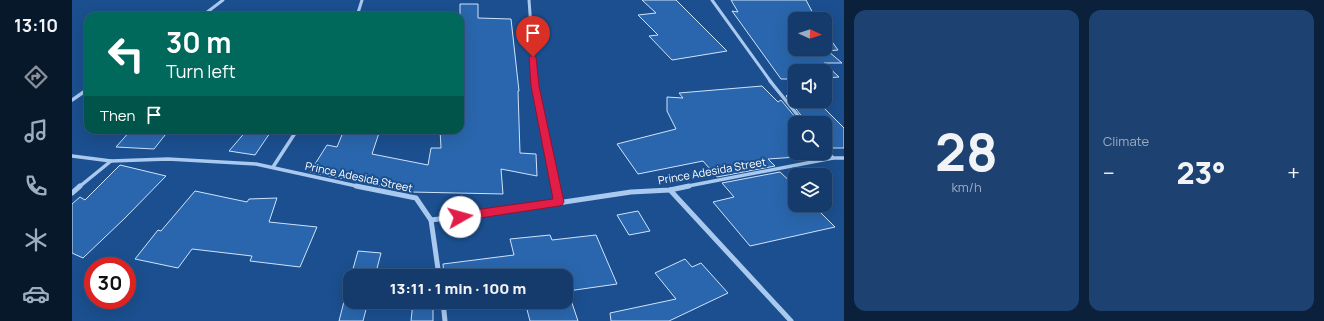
<!DOCTYPE html>
<html lang="en">
<head>
<meta charset="utf-8">
<style>
	body { margin:0; font-family:Manrope,sans-serif; background:#1d4271; color:#f1f3f6; height:100vh; display:flex; flex-direction:column; font-size:15px; white-space:nowrap }
	* { box-sizing:border-box; margin:0 }
	p { font-size:13px; color:#9dadc1 }
	.icon { flex:none; width:22px; height:22px; fill:none; stroke:currentColor; stroke-width:2; stroke-linecap:round; stroke-linejoin:round }
	.map { position:relative; flex:1; overflow:hidden }
	.drawer { display:flex; flex-direction:column; gap:10px; padding:10px; background:#0b203b; width:480px }
	.drawer>* { flex:none }
	.hud { position:absolute; left:12px; top:12px; width:380px; height:122px; border-radius:12px; box-shadow:0 4px 16px #0002,0 0 0 1px #33557e; background:#00695c; color:#fff; overflow:hidden }
	.needle { width:26px; rotate:93deg }
	.buttons { position:absolute; left:716px; top:12px; display:grid; gap:8px }
	.buttons a { display:grid; place-items:center; width:44px; height:44px; border-radius:8px; background:#143b6b; box-shadow:0 4px 16px #0002,0 0 0 1px #33557e; font-size:20px }
	.speed { position:absolute; left:12px; top:257px; display:flex; gap:8px; font-size:20px; font-weight:700; text-align:center }
	.speed>* { display:grid; place-content:center; width:52px; height:52px; border-radius:50%; background:#143b6b; box-shadow:0 4px 16px #0002,0 0 0 1px #33557e; line-height:1 }
	.speed .limit { border:6px solid #d22; background:#fff; color:#111 }
	.pin { position:absolute; display:grid; place-items:center; width:34px; height:34px; color:#fff; margin:-41px -17px; border-radius:50% 50% 50% 0; rotate:-45deg; box-shadow:0 0 4px #0007 }
	.pin .icon { rotate:45deg }
	.me { position:absolute; width:44px; margin:-22px; rotate:83deg; stroke-linejoin:round; filter:drop-shadow(0 0 3px #0008) }
	.turn { display:flex; align-items:center; gap:14px; height:84px; padding:0 16px; font-size:18px }
	.turn .icon { width:52px; height:52px; stroke-width:2.5 }
	.turn b { display:block; font-size:28px; line-height:34px }
	.then { display:flex; align-items:center; height:38px; padding:0 16px; background:#0003; gap:8px; font-size:15px }
	.big { font-size:30px; font-weight:800; line-height:1.1 }
	.drawer .widget { flex:1; display:flex; flex-direction:column; justify-content:center; gap:6px; min-width:0; padding:0 14px; border-radius:12px; background:#1d4271 }
	.drawer .dial { align-items:center; gap:0 }
	.dial b { font-size:52px; line-height:1 }
	.heat { display:flex; justify-content:space-between; align-items:center; font-size:22px; direction:ltr }
	.drawer .tiles { flex:1; display:grid; gap:10px; grid-template-columns:repeat(2,1fr) }
	.trip { position:absolute; left:271px; top:269px; width:230px; height:40px; border-radius:12px; background:#143b6b; box-shadow:0 4px 16px #0002,0 0 0 1px #33557e; font-weight:800; line-height:40px; text-align:center }
	main { display:flex; flex:1; min-height:0 }
	.tabs { display:flex; flex-direction:column; width:72px; justify-content:space-around; align-items:center; background:#08182b; color:#9dadc1 }
	.tabs .icon { width:28px; height:28px }
	.tabs .active { color:#8c9099 }
	.tabs b { font-size:18px; color:#f1f3f6 }
	.map>svg:first-child { display:block }
	.building { fill:#2a66ad; stroke:#cfe3fa }
	.lines { fill:none; stroke-linecap:round; stroke-linejoin:round }
	.street-far2 { stroke:#a9c9ee; stroke-width:3 }
	.street-far1 { stroke:#a9c9ee; stroke-width:3.5 }
	.street { stroke:#a9c9ee; stroke-width:5 }
	.route { fill:#e11d48; stroke:#92132f }
	.labels { text-anchor:middle; stroke-width:4; stroke-linejoin:round; paint-order:stroke }
	.street-label { font-size:11px; fill:#fff; stroke:#1b4f8f }
</style>
</head>
<body>
<main>
<nav class="tabs">
<b>13:10</b>
<svg class="icon active" aria-label="directions" viewBox="0 0 24 24"><path d="M12 3l9 9-9 9-9-9zM9 14v-3h6M13 9l2 2-2 2"/></svg>
<svg class="icon" aria-label="music" viewBox="0 0 24 24"><path d="M9 18V5l10-2v13"/><circle cx="6" cy="18" r="3"/><circle cx="16" cy="16" r="3"/></svg>
<svg class="icon" aria-label="phone" viewBox="0 0 24 24"><path d="M5 4h4l2 5-3 2q2 4 5 5l2-3 5 2v4C11 20 4 13 5 4z"/></svg>
<svg class="icon" aria-label="climate" viewBox="0 0 24 24"><path d="M12 3v18M4 7l16 10M4 17L20 7"/></svg>
<svg class="icon" aria-label="car" viewBox="0 0 24 24"><path d="M5 17H2v-5l4-1 3-4h7l3 4 3 1v5h-3M9 17h6M6 11h13"/><circle cx="7" cy="17" r="2"/><circle cx="17" cy="17" r="2"/></svg>
</nav>
<div class="map">
<svg width="772" height="321" viewBox="0 0 772 321">
	<rect width="100%" height="100%" fill="#1b4f8f"/>
	<g class="building">
		<path d="M570 0H604L655 51 600 60 577 36 586 35 566 15 584 13Z"/>
		<path d="M659 0H734L744 19H723V49H753V32L766 50 756 51 770 63H752L767 77 753 78V71H723V79H709L660 11 666 12Z"/>
		<path d="M388 4H406V18L439 19 447 91H446L448 153 464 154 465 176 429 169 431 194 339 192 238 172 255 145 265 147 272 130H308L300 154 356 165 359 148H369L368 130H388Z"/>
		<path d="M690 86 706 102 709 100 728 123H723V153H735L739 156 696 159 703 166 645 177 631 161 566 174 545 144 604 129 595 111V97L611 98 607 93Z"/>
		<path d="M723 88V101H745L772 128V148H756L753 146V123H735L714 96Z"/>
		<path d="M59 130H97L82 149 44 147Z"/>
		<path d="M175 130H200L183 155 157 151Z"/>
		<path d="M48 165 94 176 53 218 11 258 0 253V204L8 197 13 200Z"/>
		<path d="M708 172 723 186V205H741L763 227 678 246 641 202 662 197 650 183Z"/>
		<path d="M123 191 175 202 177 199 205 198 197 222 245 227 228 267 178 261 180 256 120 249 106 268 63 259 86 230 89 231Z"/>
		<path d="M566 211 578 231 557 235 545 215Z"/>
		<path d="M478 235 480 240 524 235 545 284 496 291 506 321H458L453 302H494V276H372L371 264 442 255 438 239Z"/>
		<path d="M286 251 309 253 303 276H279Z"/>
		<path d="M613 259 620 267 629 263 656 293 597 321H539L538 313 604 299 583 273Z"/>
		<path d="M278 278V302H296L291 321H267Z"/>
		<path d="M341 302H361V321H339Z"/>
	</g>
	<g class="lines">
		<g class="street-far2">
			<path d="M457 0 463 82"/>
			<path d="M640 0 699 82"/>
			<path d="M130 16 151 0"/>
			<path d="M285 16 290 0"/>
		</g>
		<g class="street-far1">
			<path d="M463 81 484 187"/>
			<path d="M698 81 732 123"/>
			<path d="M0 100 16 89"/>
			<path d="M753 149 761 158"/>
			<path d="M0 156 39 161 96 159 184 164 289 187"/>
			<path d="M201 167 225 130"/>
			<path d="M7 187 39 161"/>
			<path d="M611 187 761 158H772"/>
		</g>
		<g class="street">
			<path d="M284 186 344 198 359 220 432 211 559 192 598 190 617 186"/>
			<path d="M484 186 487 202"/>
			<path d="M598 190 719 321"/>
			<path d="M0 193 8 186"/>
			<path d="M359 220 367 276"/>
			<path d="M371 302 373 321"/>
		</g>
	</g>
	<path class="route" d="M461 55 464 57 467 86 492 202 490 205 487 206 388 221 385 220 383 217 385 214 388 212 481 199 459 86 457 57Z"/>
	<g class="labels">
		<g class="street-label">
			<text transform="translate(640 171) rotate(-10)" y="4">Prince Adesida Street</text>
			<text transform="translate(287 177) rotate(12)" y="4">Prince Adesida Street</text>
		</g>
	</g>
</svg>
<div class="buttons">
<a><svg class="needle" viewBox="-14 -14 28 28"><path d="M0-13l5 13h-10z" fill="#e53935"/><path d="M0 13l5-13h-10z" fill="#9dadc1"/></svg></a>
<a><svg class="icon" aria-label="sound" viewBox="0 0 24 24"><path d="M4 9h4l5-4v14l-5-4H4zM17 9q2 3 0 6"/></svg></a>
<a><svg class="icon" aria-label="search" viewBox="0 0 24 24"><circle cx="10" cy="10" r="6"/><path d="M15 15l6 6"/></svg></a>
<a><svg class="icon" aria-label="layers" viewBox="0 0 24 24"><path d="M12 4l9 5-9 5-9-5zM3 14l9 5 9-5"/></svg></a>
</div>
<div class="speed"><div class="limit">30</div></div>
<div class="pin" style="left:461px;top:57px;background:#d93025"><svg class="icon" aria-label="arrive" viewBox="0 0 24 24"><path d="M6 21V4h12l-3 4 3 4H6"/></svg></div>
<svg class="me" style="left:388px;top:217px" viewBox="-20 -20 40 40"><circle r="19" fill="#fff"/><path d="M0-13L10 11 0 6-10 11z" fill="#e11d48"/></svg>
<div class="trip">13:11 · 1 min · 100 m</div>
<div class="hud">
<div class="turn"><svg class="icon" aria-label="left" viewBox="0 0 24 24"><path d="M17 20v-9H6M10 6l-5 5 5 5"/></svg><div><b>30 m</b>Turn left</div></div>
<div class="then">Then<svg class="icon" aria-label="arrive" viewBox="0 0 24 24"><path d="M6 21V4h12l-3 4 3 4H6"/></svg></div>
</div>
</div>
<section class="drawer">
<div class="tiles">
<div class="widget dial"><b>28</b><p>km/h</p></div>
<div class="widget"><p>Climate</p>
<div class="heat"><a>−</a><b class="big">23°</b><a>+</a></div>
</div>
</div>
</section>
</main>
</body>
</html>
